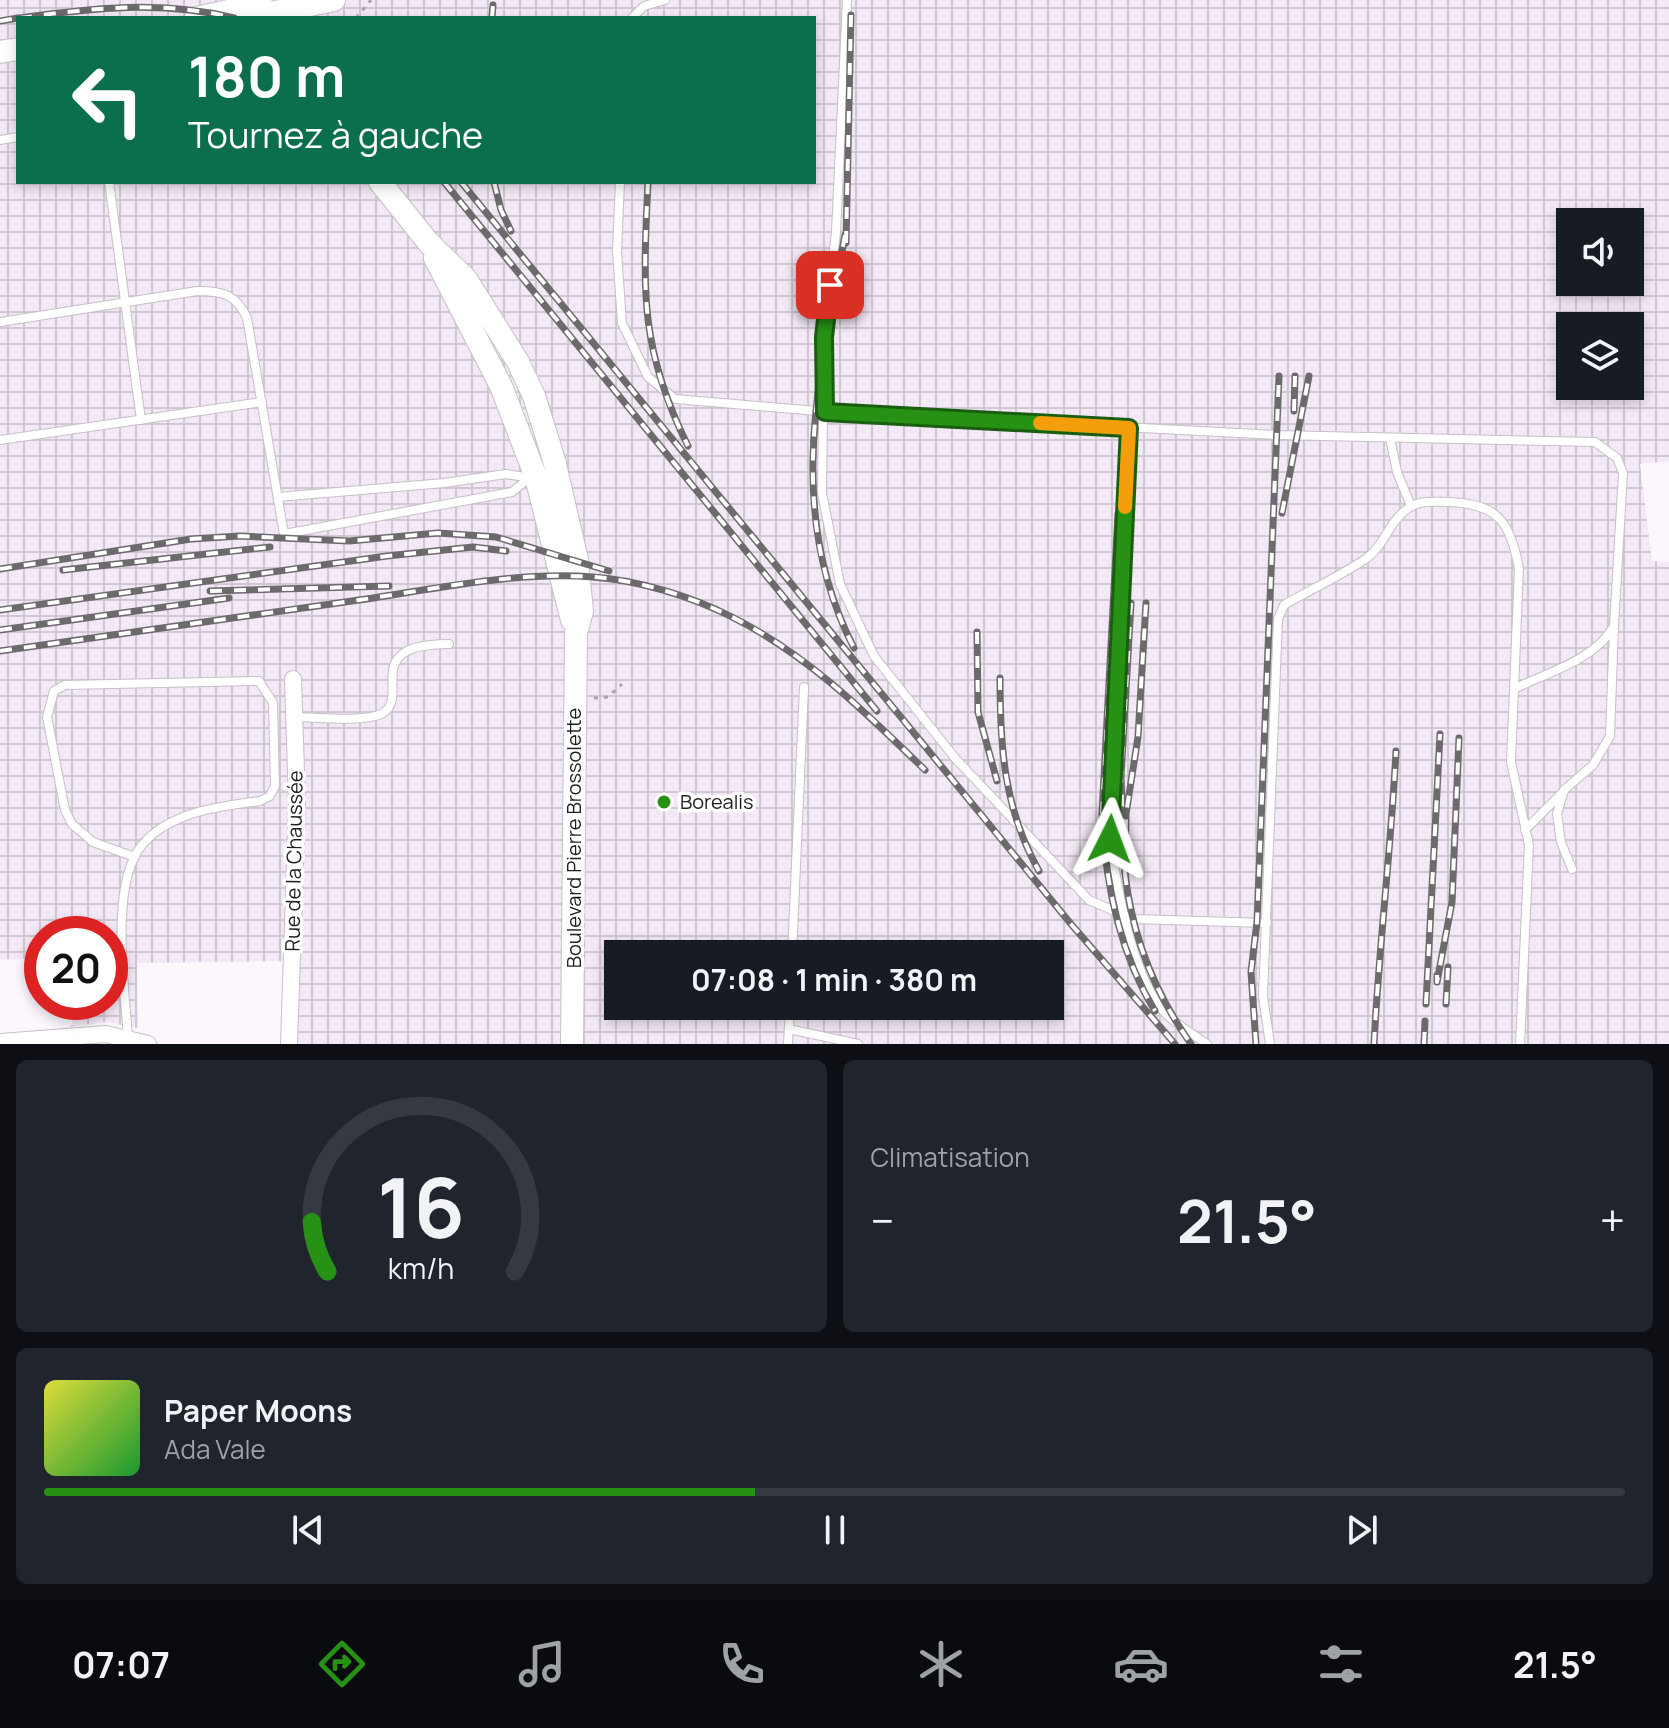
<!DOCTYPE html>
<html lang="fr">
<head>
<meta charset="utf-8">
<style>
	body { margin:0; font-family:Manrope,sans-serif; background:#20242c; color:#f1f3f6; height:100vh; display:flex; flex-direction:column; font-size:30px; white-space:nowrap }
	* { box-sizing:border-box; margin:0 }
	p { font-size:26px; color:#9ea1a6 }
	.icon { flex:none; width:44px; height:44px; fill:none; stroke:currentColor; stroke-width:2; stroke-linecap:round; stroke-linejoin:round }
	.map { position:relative; height:1044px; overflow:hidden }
	.panel { display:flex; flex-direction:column; gap:16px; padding:16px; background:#0d0f14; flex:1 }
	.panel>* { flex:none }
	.guide { position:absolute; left:16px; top:16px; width:800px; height:168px; border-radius:0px; box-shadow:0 4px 12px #0003; background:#0b6e4f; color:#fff; overflow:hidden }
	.controls { position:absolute; left:1556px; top:208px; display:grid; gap:16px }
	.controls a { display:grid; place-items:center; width:88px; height:88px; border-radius:0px; background:#171b24; box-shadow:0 4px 12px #0003; font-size:40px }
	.speed { position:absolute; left:24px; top:916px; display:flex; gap:16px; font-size:40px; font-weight:700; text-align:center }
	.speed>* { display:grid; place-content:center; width:104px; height:104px; border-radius:50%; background:#171b24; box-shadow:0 4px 12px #0003; line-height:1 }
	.speed .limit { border:12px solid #d22; background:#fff; color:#111 }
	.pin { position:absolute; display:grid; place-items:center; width:68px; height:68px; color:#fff; margin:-34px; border-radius:16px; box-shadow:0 4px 12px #0006 }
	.me { position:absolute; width:88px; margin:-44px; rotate:3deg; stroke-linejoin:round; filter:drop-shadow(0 0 6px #0008) }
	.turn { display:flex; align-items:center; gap:28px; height:168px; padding:0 40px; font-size:36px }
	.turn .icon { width:104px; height:104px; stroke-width:2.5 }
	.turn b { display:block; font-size:56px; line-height:68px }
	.big { font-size:60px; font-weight:700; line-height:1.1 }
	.panel .tile { flex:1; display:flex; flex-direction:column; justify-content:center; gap:12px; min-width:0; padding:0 28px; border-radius:12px; background:#20242c }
	.panel .dial { align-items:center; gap:0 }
	.dial svg { height:208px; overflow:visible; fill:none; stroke:#363941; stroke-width:7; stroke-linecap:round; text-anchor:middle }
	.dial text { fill:#f1f3f6; stroke:none }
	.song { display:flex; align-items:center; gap:24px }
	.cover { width:96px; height:96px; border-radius:12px; background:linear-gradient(135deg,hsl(60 70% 55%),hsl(130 70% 35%)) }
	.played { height:8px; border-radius:4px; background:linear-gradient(90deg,#279116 45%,#363941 45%) }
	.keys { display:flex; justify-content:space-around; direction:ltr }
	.heat { display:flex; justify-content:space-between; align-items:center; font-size:44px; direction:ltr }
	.panel .tiles { flex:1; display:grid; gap:16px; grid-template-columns:1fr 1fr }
	.tile:last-child { grid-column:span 2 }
	.trip { position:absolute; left:604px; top:940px; width:460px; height:80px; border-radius:0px; background:#171b24; box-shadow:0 4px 12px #0003; font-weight:700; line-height:80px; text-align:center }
	.menu { display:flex; height:128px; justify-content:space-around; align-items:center; background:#090b0e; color:#9ea1a6 }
	.menu .icon { width:56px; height:56px }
	.menu .selected { color:#279116 }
	.menu b { font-size:36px; color:#f1f3f6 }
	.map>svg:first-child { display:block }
	.industrial { fill:url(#industrial-grid); fill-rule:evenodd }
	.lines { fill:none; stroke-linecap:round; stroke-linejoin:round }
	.service-casing { stroke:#c6c0c7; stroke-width:10 }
	.minor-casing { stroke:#c6c0c7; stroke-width:18 }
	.secondary-casing { stroke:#c6c0c7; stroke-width:24 }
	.path { stroke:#aaa5aa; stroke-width:3; stroke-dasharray:4 6; stroke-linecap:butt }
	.service { stroke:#fff; stroke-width:8 }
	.minor { stroke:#fff; stroke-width:16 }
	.secondary { stroke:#fff; stroke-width:22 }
	.rail-casing { stroke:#6d6a6d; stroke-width:7 }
	.rail { stroke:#fff; stroke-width:4; stroke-dasharray:12; stroke-linecap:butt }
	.route-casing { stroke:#195e0e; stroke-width:20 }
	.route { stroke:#279116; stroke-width:14 }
	.slow { stroke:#f59e0b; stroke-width:14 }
	.poi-dot { fill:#279116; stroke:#fff; stroke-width:3 }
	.labels { text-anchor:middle; stroke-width:7; stroke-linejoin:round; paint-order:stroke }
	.poi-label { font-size:20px; fill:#201e20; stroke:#fff; text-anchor:start }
	.street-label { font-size:20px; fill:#201e20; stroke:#fff }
</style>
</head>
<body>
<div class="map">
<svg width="1669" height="1044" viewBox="0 0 1669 1044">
	<defs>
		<pattern id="industrial-grid" width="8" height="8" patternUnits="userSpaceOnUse" patternTransform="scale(2)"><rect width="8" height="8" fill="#f3e8f5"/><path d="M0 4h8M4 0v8" fill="none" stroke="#d0c7d2"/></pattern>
	</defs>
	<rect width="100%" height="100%" fill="#fcf6fd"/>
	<path class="industrial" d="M0 0H1669V461L1640 464 1652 561 1669 562V1044H298V961L137 963 138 1028 106 1022 64 1028 73 1025 71 1002H110V934H42V958L0 960ZM18 18H814V182H18ZM1570 222H1630V282H1570ZM1570 326H1630V386H1570ZM618 954H1050V1006H618Z"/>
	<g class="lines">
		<g class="service-casing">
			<g id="service">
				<path d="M847 0 836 232 824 337 822 493 840 584 874 656 955 758 1089 900 1133 919 1267 923"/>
				<path d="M632 18 644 6 665 0"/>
				<path d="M0 140 18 137"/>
				<path d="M109 182 141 420"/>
				<path d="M620 182 617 251 622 323 648 377 675 399 817 411 1277 435 1595 442 1617 458 1623 473 1614 626C1595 660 1548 672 1514 689"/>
				<path d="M0 322 197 291C223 291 236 294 247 318L284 534 512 492 528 479"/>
				<path d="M1129 428 1110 839C1117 887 1132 980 1167 1015 1179 1026 1194 1035 1207 1044"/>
				<path d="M1390 438 1397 472 1411 506"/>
				<path d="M0 440 262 402"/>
				<path d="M278 497 444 483 506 474 531 478"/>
				<path d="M295 717C316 717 366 723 383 713 411 696 359 644 449 644"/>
				<path d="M1525 830 1564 791"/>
				<path d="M1572 869 1561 842 1557 814 1564 790 1593 765 1610 736 1614 627"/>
				<path d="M792 954 804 687"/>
				<path d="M789 1029 858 1044"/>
				<path d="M128 1038C125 990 109 884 142 845 169 812 220 806 260 801L270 796 275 786 273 703 259 681 65 685 54 691 47 717 65 810 72 824 93 842 135 857"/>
				<path d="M788 1044 790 1006"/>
				<path d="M1270 1044 1263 996 1278 619 1284 605C1310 590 1338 577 1364 560 1385 547 1389 518 1412 506 1423 500 1436 502 1448 502 1498 504 1509 520 1519 568L1511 762 1529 845 1520 1044"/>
			</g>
		</g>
		<g class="minor-casing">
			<g id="minor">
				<path d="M0 1042 106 1034 148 1044"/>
				<path d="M289 1044 297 803 293 679"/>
			</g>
		</g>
		<g class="secondary-casing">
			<g id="secondary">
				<path d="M196 18 261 4"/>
				<path d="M247 18 334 0"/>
				<path d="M0 52 18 49"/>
				<path d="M380 182 428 242 466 279 518 362 534 396 554 460 577 560 582 611 576 633 572 1044"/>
				<path d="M435 258 501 386 536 477 572 620"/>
			</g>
		</g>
		<g class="path">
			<path d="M356 18 371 0"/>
			<path d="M594 698 608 697 622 684"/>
		</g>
		<use href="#service" class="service"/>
		<use href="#minor" class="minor"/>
		<use href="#secondary" class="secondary"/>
		<g class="rail-casing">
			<g id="rail">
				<path d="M20 18C92 8 163 0 234 18"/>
				<path d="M492 18 493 5"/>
				<path d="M0 21 18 18"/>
				<path d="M444 182 877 711"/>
				<path d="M461 182 1071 924 1175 1044"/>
				<path d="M494 182 501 210 511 231"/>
				<path d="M648 182C643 289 639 347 688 446"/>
				<path d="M845 235C819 377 784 512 854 648"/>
				<path d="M846 243 851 15"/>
				<path d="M1294 411 1295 376"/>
				<path d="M1282 513 1309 376"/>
				<path d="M1118 514 1102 814C1105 881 1119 952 1155 1011"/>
				<path d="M0 569 191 539 240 536 349 541 438 533 496 537 609 571"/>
				<path d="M63 570 270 547"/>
				<path d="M210 591 389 586"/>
				<path d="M1131 603 1121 777 1125 873 1126 814 1138 737 1146 603"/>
				<path d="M0 610 387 556 473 547 506 551"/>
				<path d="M0 630 229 598"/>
				<path d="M977 632 978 712 997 781"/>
				<path d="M0 651C120 634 239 617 359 600 435 589 516 571 593 577 638 580 693 597 732 617 808 655 865 712 925 770"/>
				<path d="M1000 678C1000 748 1004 809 1039 871"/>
				<path d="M1125 873C1132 936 1154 992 1191 1044"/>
				<path d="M1437 975V982L1452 902 1459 738"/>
				<path d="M1426 1004 1440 734"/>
				<path d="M1446 1004 1448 967"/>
				<path d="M1256 1044 1251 972 1257 922 1279 376"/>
				<path d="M1374 1044C1379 946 1391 849 1396 751"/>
				<path d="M1424 1044 1425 1021"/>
			</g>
		</g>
		<use href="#rail" class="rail"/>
	</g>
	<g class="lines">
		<g class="route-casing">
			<path id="route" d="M830 285 824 337 825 412 1129 428 1110 839"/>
		</g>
		<use href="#route" class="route"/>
		<path class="slow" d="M1040 423 1129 428 1125 507"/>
	</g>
	<circle class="poi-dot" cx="664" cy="802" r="8"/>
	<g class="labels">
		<g class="poi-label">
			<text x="680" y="809">Borealis</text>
		</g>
		<g class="street-label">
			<text transform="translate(574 838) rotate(-90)" y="7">Boulevard Pierre Brossolette</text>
			<text transform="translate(294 861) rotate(-89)" y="7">Rue de la Chaussée</text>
		</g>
	</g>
</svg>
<div class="controls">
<a><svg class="icon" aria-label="sound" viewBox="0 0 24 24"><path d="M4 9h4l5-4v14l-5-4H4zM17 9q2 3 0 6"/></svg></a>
<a><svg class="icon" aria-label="layers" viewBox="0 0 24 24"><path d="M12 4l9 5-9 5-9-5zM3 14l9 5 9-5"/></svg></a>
</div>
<div class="speed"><div class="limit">20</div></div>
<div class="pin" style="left:830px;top:285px;background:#d93025"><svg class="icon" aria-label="arrive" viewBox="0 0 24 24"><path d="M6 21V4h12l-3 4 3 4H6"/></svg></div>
<svg class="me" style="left:1110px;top:839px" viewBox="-20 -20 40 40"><path d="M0-17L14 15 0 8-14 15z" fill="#279116" stroke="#fff" stroke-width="4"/></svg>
<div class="trip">07:08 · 1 min · 380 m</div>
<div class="guide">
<div class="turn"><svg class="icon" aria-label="left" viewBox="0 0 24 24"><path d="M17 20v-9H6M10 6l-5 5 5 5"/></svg><div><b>180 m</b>Tournez à gauche</div></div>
</div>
</div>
<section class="panel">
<div class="tiles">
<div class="tile dial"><svg viewBox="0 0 100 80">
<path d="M14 69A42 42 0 1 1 86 69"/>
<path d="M14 69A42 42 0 0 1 8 50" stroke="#279116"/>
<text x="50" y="56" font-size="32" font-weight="700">16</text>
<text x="50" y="72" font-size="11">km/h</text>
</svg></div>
<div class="tile"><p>Climatisation</p>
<div class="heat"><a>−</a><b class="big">21.5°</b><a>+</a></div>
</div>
<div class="tile">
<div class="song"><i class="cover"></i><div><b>Paper Moons</b><p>Ada Vale</p></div></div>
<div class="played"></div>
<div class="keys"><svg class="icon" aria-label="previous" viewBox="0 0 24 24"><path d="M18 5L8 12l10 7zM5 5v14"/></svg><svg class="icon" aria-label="pause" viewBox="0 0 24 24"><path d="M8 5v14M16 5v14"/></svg><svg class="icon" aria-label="next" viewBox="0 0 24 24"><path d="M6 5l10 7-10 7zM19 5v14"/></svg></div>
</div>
</div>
</section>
<nav class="menu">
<b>07:07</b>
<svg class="icon selected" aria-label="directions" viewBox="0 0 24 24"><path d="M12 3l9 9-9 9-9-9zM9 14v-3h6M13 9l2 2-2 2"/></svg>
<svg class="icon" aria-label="music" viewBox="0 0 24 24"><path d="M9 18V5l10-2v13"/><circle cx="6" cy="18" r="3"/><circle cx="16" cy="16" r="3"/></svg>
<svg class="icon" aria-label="phone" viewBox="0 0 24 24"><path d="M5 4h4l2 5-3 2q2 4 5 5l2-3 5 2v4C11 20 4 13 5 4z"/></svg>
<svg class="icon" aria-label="climate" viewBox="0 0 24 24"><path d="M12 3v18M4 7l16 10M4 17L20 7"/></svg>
<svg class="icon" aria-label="car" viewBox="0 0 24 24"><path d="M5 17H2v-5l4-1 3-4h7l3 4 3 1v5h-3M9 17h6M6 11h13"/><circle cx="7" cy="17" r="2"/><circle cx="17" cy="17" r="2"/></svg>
<svg class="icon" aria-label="filters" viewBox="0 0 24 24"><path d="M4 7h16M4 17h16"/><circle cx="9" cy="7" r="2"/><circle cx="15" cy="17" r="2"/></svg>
<b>21.5°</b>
</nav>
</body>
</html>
